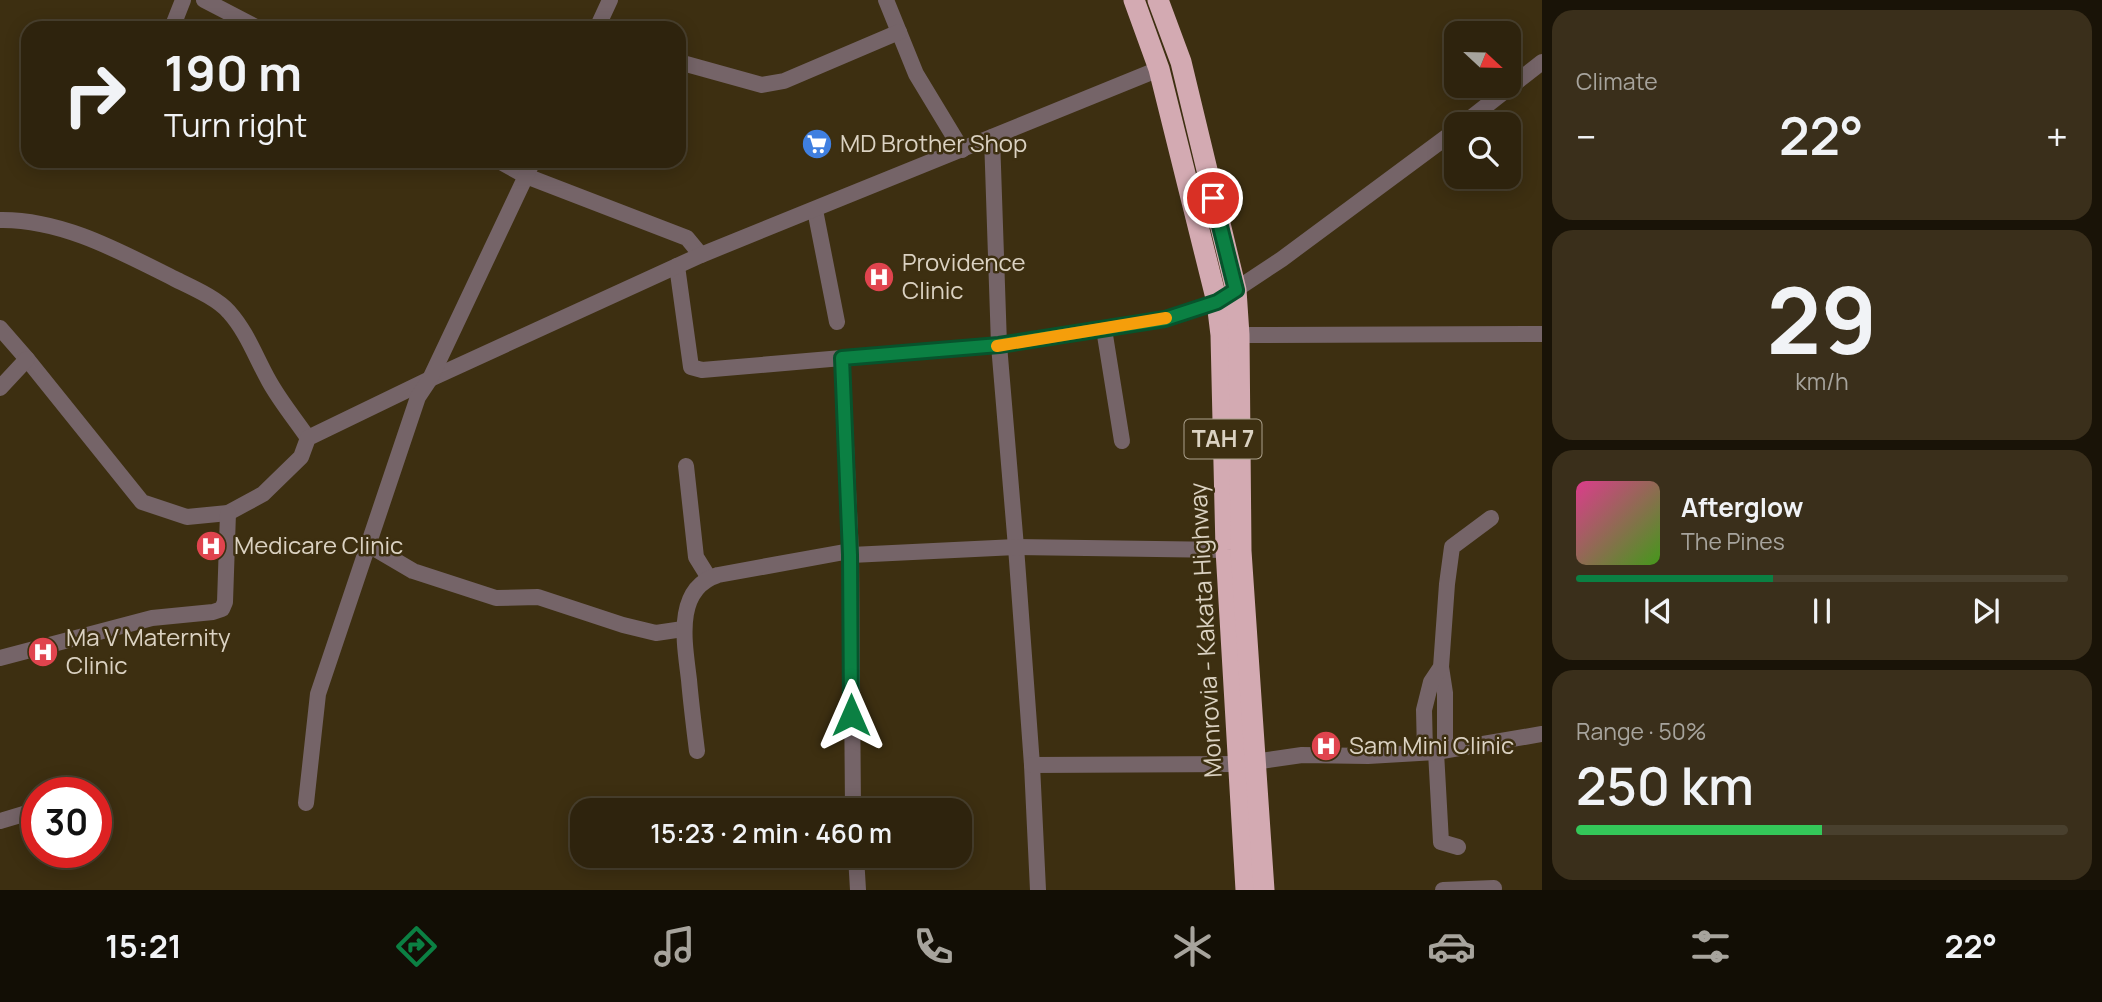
<!DOCTYPE html>
<html lang="en">
<head>
<meta charset="utf-8">
<style>
	body { margin:0; font-family:Manrope,sans-serif; background:#3a2f1b; color:#f1f3f6; height:100vh; display:flex; flex-direction:column; font-size:26px; white-space:nowrap }
	* { box-sizing:border-box; margin:0 }
	p { font-size:23px; color:#a7a49d }
	.icon { flex:none; width:38px; height:38px; fill:none; stroke:currentColor; stroke-width:2; stroke-linecap:round; stroke-linejoin:round }
	.map { position:relative; flex:1; overflow:hidden }
	.sheet { display:flex; flex-direction:column; gap:10px; padding:10px; background:#191307; width:560px }
	.sheet>* { flex:none }
	.hud { position:absolute; left:21px; top:21px; width:665px; height:147px; border-radius:21px; box-shadow:0 4px 18px #0003,0 0 0 2px #49402e; background:#2e230d; color:#f1f3f6; overflow:hidden }
	.needle { width:46px; rotate:112deg }
	.controls { position:absolute; left:1444px; top:21px; display:grid; gap:14px }
	.controls a { display:grid; place-items:center; width:77px; height:77px; border-radius:14px; background:#2e230d; box-shadow:0 4px 18px #0003,0 0 0 2px #49402e; font-size:35px }
	.speed { position:absolute; left:21px; top:777px; display:flex; gap:14px; font-size:35px; font-weight:700; text-align:center }
	.speed>* { display:grid; place-content:center; width:91px; height:91px; border-radius:50%; background:#2e230d; box-shadow:0 4px 18px #0003,0 0 0 2px #49402e; line-height:1 }
	.speed .limit { border:10px solid #d22; background:#fff; color:#111 }
	.pin { position:absolute; display:grid; place-items:center; width:60px; height:60px; color:#fff; margin:-30px; border:4px solid #fff; border-radius:50%; box-shadow:0 2px 7px #0007 }
	.me { position:absolute; width:77px; margin:-38px; rotate:0deg; stroke-linejoin:round; filter:drop-shadow(0 0 5px #0008) }
	.turn { display:flex; align-items:center; gap:24px; height:147px; padding:0 28px; font-size:32px }
	.turn .icon { width:91px; height:91px; stroke-width:2.5 }
	.turn b { display:block; font-size:49px; line-height:60px }
	.big { font-size:52px; font-weight:600; line-height:1.1 }
	.sheet .card { flex:1; display:flex; flex-direction:column; justify-content:center; gap:10px; min-width:0; padding:0 24px; border-radius:21px; background:#3a2f1b }
	.sheet .dial { align-items:center; gap:0 }
	.dial b { font-size:91px; line-height:1 }
	.song { display:flex; align-items:center; gap:21px }
	.cover { width:84px; height:84px; border-radius:10px; background:linear-gradient(135deg,hsl(330 70% 55%),hsl(100 70% 35%)) }
	.played { height:7px; border-radius:4px; background:linear-gradient(90deg,#0b8043 40%,#49402e 40%) }
	.keys { display:flex; justify-content:space-around; direction:ltr }
	.heat { display:flex; justify-content:space-between; align-items:center; font-size:38px; direction:ltr }
	.charge { height:10px; border-radius:5px; background:linear-gradient(90deg,#34c759 50%,#49402e 0) }
	.trip { position:absolute; left:570px; top:798px; width:402px; height:70px; border-radius:21px; background:#2e230d; box-shadow:0 4px 18px #0003,0 0 0 2px #49402e; font-weight:600; line-height:70px; text-align:center }
	.menu { display:flex; height:112px; justify-content:space-around; align-items:center; background:#120e05; color:#a7a49d }
	.menu .icon { width:49px; height:49px }
	.menu .selected { color:#0b8043 }
	.menu b { font-size:32px; color:#f1f3f6 }
	main { display:flex; flex:1; min-height:0 }
	.map>svg:first-child { display:block }
	.lines { fill:none; stroke-linecap:round; stroke-linejoin:round }
	.minor { stroke:#756468; stroke-width:16 }
	.highway { stroke:#d3aab2; stroke-width:21 }
	.route-casing { stroke:#07532c; stroke-width:18 }
	.route { stroke:#0b8043; stroke-width:12 }
	.slow { stroke:#f59e0b; stroke-width:12 }
	.labels { text-anchor:middle; stroke-width:5; stroke-linejoin:round; paint-order:stroke }
	.shield { fill:#3d2f11; stroke:#aca18d; stroke-width:2 }
	.shield-label { font-size:23px; font-weight:bold; fill:#dbd2c2 }
	.poi-label { font-size:24px; fill:#dbd2c2; stroke:#3d2f11; text-anchor:start }
	.street-label { font-size:24px; fill:#dbd2c2; stroke:#3d2f11 }
</style>
</head>
<body>
<main>
<div class="map">
<svg width="1542" height="890" viewBox="0 0 1542 890">
	<rect width="100%" height="100%" fill="#3d2f11"/>
	<g class="lines">
		<g class="minor">
			<path d="M204 0 258 28"/>
			<path d="M886 0 916 74 962 150"/>
			<path d="M172 28 183 0"/>
			<path d="M597 28 610 0"/>
			<path d="M679 62 762 85 784 81 899 32"/>
			<path d="M1463 124 1542 62"/>
			<path d="M992 137 999 345 1016 547 1032 765 1038 890"/>
			<path d="M499 161 526 176 687 238 701 255"/>
			<path d="M815 210 837 322"/>
			<path d="M0 220C62 219 121 252 175 279 191 287 217 298 229 312 247 332 256 358 269 381 280 401 295 419 308 438"/>
			<path d="M677 266 691 367 702 370 842 358"/>
			<path d="M0 328 27 359 142 502 187 517 228 513 263 494 301 457 308 438 430 379 701 255 1159 69"/>
			<path d="M1104 329 1122 441"/>
			<path d="M1239 335 1542 334"/>
			<path d="M0 388 27 359"/>
			<path d="M686 466 696 557 709 578"/>
			<path d="M367 544 413 571 496 598 538 597 623 625 656 633 683 629"/>
			<path d="M851 555 1016 547 1226 550"/>
			<path d="M0 658 152 618 213 612 222 609 225 602 228 513"/>
			<path d="M1441 667 1445 693V750"/>
			<path d="M697 751C694 727 691 703 689 680 685 645 673 589 718 575L850 551"/>
			<path d="M1425 752 1424 710 1431 682 1441 667 1447 584 1452 547 1491 518"/>
			<path d="M1436 752 1441 842 1458 847"/>
			<path d="M1254 762 1302 755 1368 756 1436 752 1542 734"/>
			<path d="M1032 765 1238 764"/>
			<path d="M306 803 318 694 418 397 430 379 533 161"/>
			<path d="M853 810 851 555 842 358 999 345 1165 319 1217 302 1282 259 1456 130"/>
			<path d="M0 821 37 810"/>
			<path d="M856 856 858 890"/>
			<path d="M1443 890 1494 888"/>
		</g>
		<g class="highway">
			<path d="M1134 0 1159 69 1217 302 1221 335 1226 550 1246 890"/>
			<path d="M1158 0 1181 62 1236 290 1239 335 1241 551 1264 890"/>
		</g>
	</g>
	<g class="lines">
		<g class="route-casing">
			<path id="route" d="M851 715 850 555 842 358 999 345 1165 319 1217 302 1236 290 1213 198"/>
		</g>
		<use href="#route" class="route"/>
		<path class="slow" d="M997 346 1166 318"/>
	</g>
	<defs>
		<g id="supermarket-disc" transform="scale(1.575)"><circle r="9.5" fill="#3f7fe0" stroke="#3d2f11"/><path d="M-6-5.5h2.5l.6 2H6L4.5 2H-2.5L-4.4-4H-6ZM-1.5 3.2a1.3 1.3 0 1 0 .1 0ZM3 3.2a1.3 1.3 0 1 0 .1 0Z" fill="#fff"/></g>
		<g id="hospital-disc" transform="scale(1.575)"><circle r="9.5" fill="#e0444e" stroke="#3d2f11"/><path d="M-5-5h3v3.5h4V-5h3V5h-3V1.5h-4V5h-3Z" fill="#fff"/></g>
	</defs>
	<g fill-rule="evenodd">
		<use href="#supermarket-disc" x="817" y="144"/>
		<use href="#hospital-disc" x="879" y="277"/>
		<use href="#hospital-disc" x="211" y="546"/>
		<use href="#hospital-disc" x="43" y="652"/>
		<use href="#hospital-disc" x="1326" y="746"/>
	</g>
	<g class="labels">
		<rect class="shield" x="1184.5" y="419.5" width="77" height="39" rx="5"/>
		<g class="shield-label">
			<text x="1223" y="447">TAH 7</text>
		</g>
		<g class="poi-label">
			<text x="840" y="152">MD Brother Shop</text>
			<text x="902" y="271">Providence<tspan x="902" dy="28">Clinic</tspan></text>
			<text x="234" y="554">Medicare Clinic</text>
			<text x="66" y="646">Ma V Maternity<tspan x="66" dy="28">Clinic</tspan></text>
			<text x="1349" y="754">Sam Mini Clinic</text>
		</g>
		<g class="street-label">
			<text transform="translate(1206 630) rotate(-93)" y="8">Monrovia - Kakata Highway</text>
		</g>
	</g>
</svg>
<div class="controls">
<a><svg class="needle" viewBox="-14 -14 28 28"><path d="M0-13l5 13h-10z" fill="#e53935"/><path d="M0 13l5-13h-10z" fill="#a7a49d"/></svg></a>
<a><svg class="icon" aria-label="search" viewBox="0 0 24 24"><circle cx="10" cy="10" r="6"/><path d="M15 15l6 6"/></svg></a>
</div>
<div class="speed"><div class="limit">30</div></div>
<div class="pin" style="left:1213px;top:198px;background:#d93025"><svg class="icon" aria-label="arrive" viewBox="0 0 24 24"><path d="M6 21V4h12l-3 4 3 4H6"/></svg></div>
<svg class="me" style="left:851px;top:715px" viewBox="-20 -20 40 40"><path d="M0-17L14 15 0 8-14 15z" fill="#0b8043" stroke="#fff" stroke-width="4"/></svg>
<div class="trip">15:23 · 2 min · 460 m</div>
<div class="hud">
<div class="turn"><svg class="icon" aria-label="right" viewBox="0 0 24 24"><path d="M7 20v-9h11M14 6l5 5-5 5"/></svg><div><b>190 m</b>Turn right</div></div>
</div>
</div>
<section class="sheet">
<div class="card"><p>Climate</p>
<div class="heat"><a>−</a><b class="big">22°</b><a>+</a></div>
</div>
<div class="card dial"><b>29</b><p>km/h</p></div>
<div class="card">
<div class="song"><i class="cover"></i><div><b>Afterglow</b><p>The Pines</p></div></div>
<div class="played"></div>
<div class="keys"><svg class="icon" aria-label="previous" viewBox="0 0 24 24"><path d="M18 5L8 12l10 7zM5 5v14"/></svg><svg class="icon" aria-label="pause" viewBox="0 0 24 24"><path d="M8 5v14M16 5v14"/></svg><svg class="icon" aria-label="next" viewBox="0 0 24 24"><path d="M6 5l10 7-10 7zM19 5v14"/></svg></div>
</div>
<div class="card"><p>Range · 50%</p><b class="big">250 km</b><div class="charge"></div></div>
</section>
</main>
<nav class="menu">
<b>15:21</b>
<svg class="icon selected" aria-label="directions" viewBox="0 0 24 24"><path d="M12 3l9 9-9 9-9-9zM9 14v-3h6M13 9l2 2-2 2"/></svg>
<svg class="icon" aria-label="music" viewBox="0 0 24 24"><path d="M9 18V5l10-2v13"/><circle cx="6" cy="18" r="3"/><circle cx="16" cy="16" r="3"/></svg>
<svg class="icon" aria-label="phone" viewBox="0 0 24 24"><path d="M5 4h4l2 5-3 2q2 4 5 5l2-3 5 2v4C11 20 4 13 5 4z"/></svg>
<svg class="icon" aria-label="climate" viewBox="0 0 24 24"><path d="M12 3v18M4 7l16 10M4 17L20 7"/></svg>
<svg class="icon" aria-label="car" viewBox="0 0 24 24"><path d="M5 17H2v-5l4-1 3-4h7l3 4 3 1v5h-3M9 17h6M6 11h13"/><circle cx="7" cy="17" r="2"/><circle cx="17" cy="17" r="2"/></svg>
<svg class="icon" aria-label="filters" viewBox="0 0 24 24"><path d="M4 7h16M4 17h16"/><circle cx="9" cy="7" r="2"/><circle cx="15" cy="17" r="2"/></svg>
<b>22°</b>
</nav>
</body>
</html>
